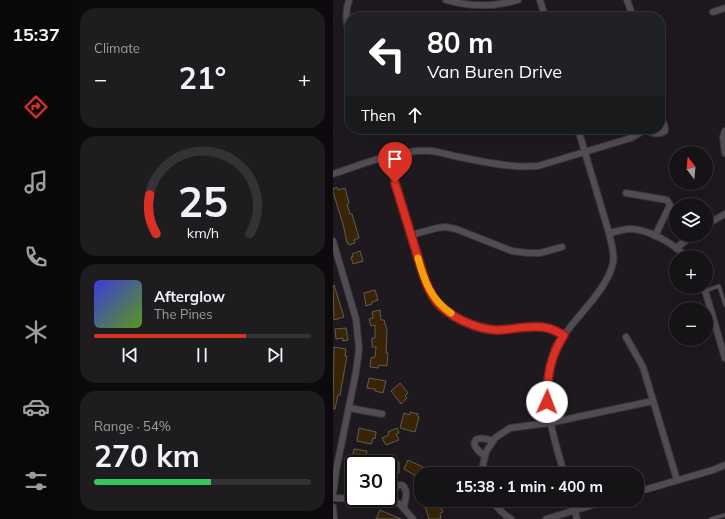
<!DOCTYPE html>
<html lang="en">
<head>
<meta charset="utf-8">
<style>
	body { margin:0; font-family:Mulish,sans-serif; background:#1f1c1f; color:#f1f3f6; height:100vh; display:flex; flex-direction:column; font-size:15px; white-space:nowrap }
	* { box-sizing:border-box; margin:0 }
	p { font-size:13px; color:#9e9ea1 }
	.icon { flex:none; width:22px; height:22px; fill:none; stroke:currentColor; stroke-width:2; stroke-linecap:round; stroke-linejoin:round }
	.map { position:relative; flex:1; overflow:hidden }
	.drawer { display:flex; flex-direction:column; gap:8px; padding:8px; background:#0c0a0c; width:261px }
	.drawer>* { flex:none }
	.hud { position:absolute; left:12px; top:12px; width:320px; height:122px; border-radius:16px; box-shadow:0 4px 16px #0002,0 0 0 1px #353235; background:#202124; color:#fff; overflow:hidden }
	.needle { width:26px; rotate:344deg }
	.buttons { position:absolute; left:336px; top:146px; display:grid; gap:8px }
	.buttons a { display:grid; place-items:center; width:44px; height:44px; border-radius:50%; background:#161316; box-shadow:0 4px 16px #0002,0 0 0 1px #353235; font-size:20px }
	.speed { position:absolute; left:12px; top:455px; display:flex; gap:8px; font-size:20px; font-weight:700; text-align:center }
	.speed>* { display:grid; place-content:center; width:52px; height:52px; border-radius:50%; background:#161316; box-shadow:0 4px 16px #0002,0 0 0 1px #353235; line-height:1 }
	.speed .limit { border:2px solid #111; border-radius:6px; background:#fff; color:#111 }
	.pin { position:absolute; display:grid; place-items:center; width:34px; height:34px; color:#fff; margin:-41px -17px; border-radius:50% 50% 50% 0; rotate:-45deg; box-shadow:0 0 4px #0007 }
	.pin .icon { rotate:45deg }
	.me { position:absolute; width:44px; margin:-22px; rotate:2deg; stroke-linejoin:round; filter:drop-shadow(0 0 3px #0008) }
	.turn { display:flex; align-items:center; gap:14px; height:84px; padding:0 16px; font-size:18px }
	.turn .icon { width:52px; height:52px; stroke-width:2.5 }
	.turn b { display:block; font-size:28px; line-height:34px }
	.then { display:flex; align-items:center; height:38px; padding:0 16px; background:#0003; gap:8px; font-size:15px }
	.big { font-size:30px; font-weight:700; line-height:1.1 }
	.drawer .widget { flex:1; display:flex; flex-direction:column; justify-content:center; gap:6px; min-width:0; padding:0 14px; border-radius:16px; background:#1f1c1f }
	.drawer .dial { align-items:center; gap:0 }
	.dial svg { height:104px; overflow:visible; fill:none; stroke:#353235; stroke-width:7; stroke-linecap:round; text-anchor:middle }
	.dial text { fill:#f1f3f6; stroke:none }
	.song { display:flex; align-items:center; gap:12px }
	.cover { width:48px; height:48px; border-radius:6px; background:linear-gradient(135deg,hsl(240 70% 55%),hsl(90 70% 35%)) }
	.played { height:4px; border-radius:2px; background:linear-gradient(90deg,#d93025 70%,#353235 70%) }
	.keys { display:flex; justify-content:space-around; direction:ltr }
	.heat { display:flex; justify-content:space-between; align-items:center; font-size:22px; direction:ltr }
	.charge { height:6px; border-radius:3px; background:linear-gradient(90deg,#34c759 54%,#353235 0) }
	.trip { position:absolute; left:81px; top:467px; width:230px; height:40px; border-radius:16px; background:#161316; box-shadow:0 4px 16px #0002,0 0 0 1px #353235; font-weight:700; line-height:40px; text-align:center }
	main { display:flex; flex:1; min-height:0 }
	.tab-bar { display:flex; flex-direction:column; width:72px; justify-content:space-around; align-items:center; background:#090809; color:#9e9ea1 }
	.tab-bar .icon { width:28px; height:28px }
	.tab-bar .current { color:#d93025 }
	.tab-bar b { font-size:18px; color:#f1f3f6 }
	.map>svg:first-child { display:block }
	.building { fill:#392506; stroke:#615c55 }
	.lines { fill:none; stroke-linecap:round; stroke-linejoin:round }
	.lane-casing { stroke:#373437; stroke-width:4.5 }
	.street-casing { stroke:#373437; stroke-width:8 }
	.lane { stroke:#514c53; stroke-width:3 }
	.street { stroke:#514c53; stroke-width:6 }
	.route-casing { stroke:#8d1f18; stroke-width:10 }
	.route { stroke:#d93025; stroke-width:7 }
	.slow { stroke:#f59e0b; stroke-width:7 }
</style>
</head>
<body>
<main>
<nav class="tab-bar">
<b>15:37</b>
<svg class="icon current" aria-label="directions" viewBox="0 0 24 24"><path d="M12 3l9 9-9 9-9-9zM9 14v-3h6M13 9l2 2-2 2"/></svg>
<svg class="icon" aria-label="music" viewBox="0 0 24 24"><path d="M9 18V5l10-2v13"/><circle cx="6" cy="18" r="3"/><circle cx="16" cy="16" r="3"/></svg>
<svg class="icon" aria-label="phone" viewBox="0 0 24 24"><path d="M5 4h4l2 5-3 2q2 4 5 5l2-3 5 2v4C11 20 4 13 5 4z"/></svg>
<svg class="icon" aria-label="climate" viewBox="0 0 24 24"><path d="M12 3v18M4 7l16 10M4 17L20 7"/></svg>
<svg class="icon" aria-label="car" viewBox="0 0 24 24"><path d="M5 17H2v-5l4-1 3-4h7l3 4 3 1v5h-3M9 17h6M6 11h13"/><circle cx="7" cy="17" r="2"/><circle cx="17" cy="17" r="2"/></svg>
<svg class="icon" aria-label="filters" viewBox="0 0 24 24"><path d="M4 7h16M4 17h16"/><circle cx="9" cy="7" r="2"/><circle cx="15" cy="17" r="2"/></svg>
</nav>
<section class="drawer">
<div class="widget"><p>Climate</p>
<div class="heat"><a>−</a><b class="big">21°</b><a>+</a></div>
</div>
<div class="widget dial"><svg viewBox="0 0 100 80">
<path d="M14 69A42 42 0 1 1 86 69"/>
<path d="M14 69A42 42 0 0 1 9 39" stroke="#d93025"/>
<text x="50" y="56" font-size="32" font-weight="700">25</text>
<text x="50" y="72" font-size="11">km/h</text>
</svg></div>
<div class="widget">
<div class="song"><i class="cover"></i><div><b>Afterglow</b><p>The Pines</p></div></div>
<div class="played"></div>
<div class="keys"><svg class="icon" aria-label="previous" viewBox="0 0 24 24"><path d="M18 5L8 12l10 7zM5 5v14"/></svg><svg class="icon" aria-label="pause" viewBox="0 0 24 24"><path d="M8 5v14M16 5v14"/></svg><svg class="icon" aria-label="next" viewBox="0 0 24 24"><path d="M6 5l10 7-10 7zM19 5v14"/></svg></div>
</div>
<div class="widget"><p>Range · 54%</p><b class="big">270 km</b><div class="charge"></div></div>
</section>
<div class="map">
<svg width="392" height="519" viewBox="0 0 392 519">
	<rect width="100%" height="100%" fill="#1d191e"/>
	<g class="building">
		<path d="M4 187 5 190 12 188 16 203 14 204 17 214H19L26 238 21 240 22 243 16 245 15 242 14 243 10 224 0 192V189Z"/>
		<path d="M27 251 30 261 20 264 18 257H20L19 254Z"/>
		<path d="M1 285 11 317 1 320 0 286Z"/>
		<path d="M42 290 45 300 39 302V304L33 306 31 293Z"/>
		<path d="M47 310 48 320H51L54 330 53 353H55L54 366 46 365 45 368 37 367 38 358 42 357 43 347H39V338H42V325L38 326 36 319 40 318 39 312Z"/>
		<path d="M13 328 15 340 10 341V338L3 339 2 329Z"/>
		<path d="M1 347 13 349 12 356H14L7 395H5L2 409H0Z"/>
		<path d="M36 378 53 381 50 393 42 391V389L34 388Z"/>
		<path d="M67 383 75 393 72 396 74 398 68 404 58 391Z"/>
		<path d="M77 412 85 414 84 416 86 417 82 432 67 428 71 413 77 415Z"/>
		<path d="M26 428 43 432 42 439 40 438 38 444 24 441Z"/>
		<path d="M64 428 66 433 63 434 66 440 53 445 49 438 54 436 56 434 55 432Z"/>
		<path d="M21 449 34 451 32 464H18Z"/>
		<path d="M50 459H64V462H66V473H55V464H50Z"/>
		<path d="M75 460 90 467 85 477 71 469Z"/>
		<path d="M15 475 21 476V484L14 483Z"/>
		<path d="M98 500H105L110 512 107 513 108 519H96L91 503Z"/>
		<path d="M47 510 68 519H43Z"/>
	</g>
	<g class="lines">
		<g class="lane-casing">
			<g id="lane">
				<path d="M372 291 386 286 392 305"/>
				<path d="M378 519 392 515"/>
			</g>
		</g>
		<g class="street-casing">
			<g id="street">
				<path d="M16 0C12 12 12 22 17 34"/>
				<path d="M113 0C137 7 161 7 185 0"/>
				<path d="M207 0 212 17"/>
				<path d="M294 0 300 17"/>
				<path d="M380 12 392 8"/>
				<path d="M312 129C320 133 324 136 332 131 333 126 331 123 327 119"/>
				<path d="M392 131 390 137 392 153"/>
				<path d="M54 157 90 274C93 283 97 293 103 301 116 317 143 329 163 330 179 330 198 324 214 328 220 329 226 333 231 335"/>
				<path d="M0 174C31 164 65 149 98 151 107 152 117 155 126 157 153 162 176 168 205 166L298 138 313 129"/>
				<path d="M293 193 334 200 337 205 322 236"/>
				<path d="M373 225 392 214"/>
				<path d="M276 233C282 232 288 230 295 229 314 228 340 243 353 257"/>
				<path d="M78 235 104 228 113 227 123 229 179 251 195 253H207L229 247"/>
				<path d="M0 241 23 319 26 349 23 372 4 466 0 493"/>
				<path d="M343 248 360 235"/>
				<path d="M371 287 392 358"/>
				<path d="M293 337 310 367 344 480"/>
				<path d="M16 408 49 414"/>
				<path d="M152 456C135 445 139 433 160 441"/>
				<path d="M153 474 150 465 153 452 162 438 177 428 216 423 320 401"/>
				<path d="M231 474C221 437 209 405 217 367 219 360 220 352 223 346 227 339 233 333 238 326 252 308 275 286 280 263 282 253 278 243 276 233L245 129"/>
				<path d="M304 492 380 470 392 465"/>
				<path d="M0 498 54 500 67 504 80 519"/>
				<path d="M54 500 65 485H69C76 490 72 500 71 508"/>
				<path d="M159 500C164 508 170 514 178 519"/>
				<path d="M239 500 244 519"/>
				<path d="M0 507 1 519"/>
				<path d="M213 519 276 500"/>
			</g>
		</g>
		<use href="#lane" class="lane"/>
		<use href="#street" class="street"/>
	</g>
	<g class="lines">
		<g class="route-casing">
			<path id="route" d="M62 183 90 274C93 283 97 293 103 301 116 317 143 329 163 330 179 330 198 324 214 328 220 329 226 333 231 335 217 356 214 377 214 402"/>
		</g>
		<use href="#route" class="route"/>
		<path class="slow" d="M85 258C91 280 98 300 118 313"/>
	</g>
</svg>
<div class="buttons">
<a><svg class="needle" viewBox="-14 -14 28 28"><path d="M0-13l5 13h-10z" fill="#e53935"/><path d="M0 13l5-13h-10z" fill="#9e9ea1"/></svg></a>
<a><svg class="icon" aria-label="layers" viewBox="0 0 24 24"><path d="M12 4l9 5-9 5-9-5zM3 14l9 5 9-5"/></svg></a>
<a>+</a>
<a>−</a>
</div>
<div class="speed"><div class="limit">30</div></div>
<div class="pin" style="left:62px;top:183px;background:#d93025"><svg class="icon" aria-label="arrive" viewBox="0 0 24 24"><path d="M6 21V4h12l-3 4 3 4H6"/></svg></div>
<svg class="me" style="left:214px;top:402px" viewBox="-20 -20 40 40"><circle r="19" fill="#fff"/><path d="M0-13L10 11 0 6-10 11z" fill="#d93025"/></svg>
<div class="trip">15:38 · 1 min · 400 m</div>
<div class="hud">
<div class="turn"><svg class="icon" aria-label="left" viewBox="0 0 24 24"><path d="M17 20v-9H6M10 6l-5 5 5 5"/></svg><div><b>80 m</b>Van Buren Drive</div></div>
<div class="then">Then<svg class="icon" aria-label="ahead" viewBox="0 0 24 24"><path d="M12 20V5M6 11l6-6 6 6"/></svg></div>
</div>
</div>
</main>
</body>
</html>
